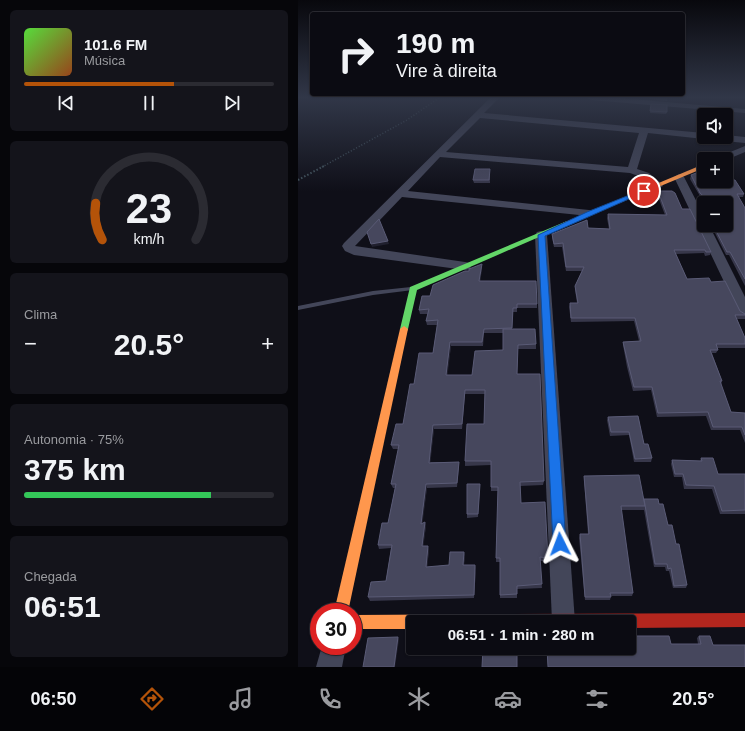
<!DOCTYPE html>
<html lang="pt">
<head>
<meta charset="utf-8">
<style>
	body { margin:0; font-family:Helvetica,sans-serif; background:#14141b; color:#f1f3f6; height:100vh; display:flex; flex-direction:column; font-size:15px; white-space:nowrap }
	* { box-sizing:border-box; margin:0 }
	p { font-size:13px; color:#9a9b9f }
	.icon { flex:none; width:22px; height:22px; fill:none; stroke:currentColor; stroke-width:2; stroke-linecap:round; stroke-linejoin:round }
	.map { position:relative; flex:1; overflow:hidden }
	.panel { display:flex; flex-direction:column; gap:10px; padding:10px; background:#06060a; width:298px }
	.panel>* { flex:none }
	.banner { position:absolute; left:12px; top:12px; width:375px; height:84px; border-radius:4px; box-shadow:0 1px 3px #0004,0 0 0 1px #2b2b32; background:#0b0b12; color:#f1f3f6; overflow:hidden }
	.fabs { position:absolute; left:399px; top:108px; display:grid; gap:8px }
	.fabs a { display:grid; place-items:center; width:36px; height:36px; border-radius:4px; background:#0b0b12; box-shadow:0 1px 3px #0004,0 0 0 1px #2b2b32; font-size:20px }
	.speed { position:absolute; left:12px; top:603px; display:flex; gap:8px; font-size:20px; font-weight:700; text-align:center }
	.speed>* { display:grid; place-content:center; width:52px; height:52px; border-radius:50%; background:#0b0b12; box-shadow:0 1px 3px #0004,0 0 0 1px #2b2b32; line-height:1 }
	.speed .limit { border:6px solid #d22; background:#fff; color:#111 }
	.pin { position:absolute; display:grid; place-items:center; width:34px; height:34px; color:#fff; margin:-17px; border:2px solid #fff; border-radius:50%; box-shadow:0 1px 4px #0007 }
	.me { position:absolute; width:44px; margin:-22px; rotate:357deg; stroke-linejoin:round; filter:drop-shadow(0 0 3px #0008) }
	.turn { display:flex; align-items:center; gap:14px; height:84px; padding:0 20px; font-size:18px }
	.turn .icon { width:52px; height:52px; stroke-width:2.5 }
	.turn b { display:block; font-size:28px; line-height:34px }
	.big { font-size:30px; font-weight:700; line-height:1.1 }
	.panel .tile { flex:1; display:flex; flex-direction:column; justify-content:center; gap:6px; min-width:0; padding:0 14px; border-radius:6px; background:#14141b }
	.panel .dial { align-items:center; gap:0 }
	.dial svg { height:104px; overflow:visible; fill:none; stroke:#2b2b32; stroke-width:7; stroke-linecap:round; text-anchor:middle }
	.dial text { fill:#f1f3f6; stroke:none }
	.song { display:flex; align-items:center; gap:12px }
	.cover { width:48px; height:48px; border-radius:6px; background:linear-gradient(135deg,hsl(110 70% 55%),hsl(20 70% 35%)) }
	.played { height:4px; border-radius:2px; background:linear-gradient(90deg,#b45309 60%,#2b2b32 60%) }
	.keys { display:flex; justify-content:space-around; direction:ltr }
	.heat { display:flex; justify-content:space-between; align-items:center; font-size:22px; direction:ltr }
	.charge { height:6px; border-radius:3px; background:linear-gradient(90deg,#34c759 75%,#2b2b32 0) }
	.trip { position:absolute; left:108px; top:615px; width:230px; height:40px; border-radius:4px; background:#0b0b12; box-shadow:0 1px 3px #0004,0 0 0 1px #2b2b32; font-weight:700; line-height:40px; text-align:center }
	.dock { display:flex; height:64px; justify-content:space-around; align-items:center; background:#040407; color:#9a9b9f }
	.dock .icon { width:28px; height:28px }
	.dock .selected { color:#b45309 }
	.dock b { font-size:18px; color:#f1f3f6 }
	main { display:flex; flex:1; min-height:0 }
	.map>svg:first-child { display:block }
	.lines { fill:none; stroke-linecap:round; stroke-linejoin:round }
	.path-far1 { stroke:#43545d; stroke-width:1.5; stroke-dasharray:1 2; stroke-linecap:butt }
	.path { stroke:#43545d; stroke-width:2; stroke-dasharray:1.5 2; stroke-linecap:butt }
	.lane { fill:#434659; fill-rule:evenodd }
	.street { fill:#434659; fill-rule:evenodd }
	.fast { fill:#63d668; fill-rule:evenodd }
	.slow { fill:#ff974d; fill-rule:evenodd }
	.jam { fill:#b3261e; fill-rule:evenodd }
	.wall { fill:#37374a; fill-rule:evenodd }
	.shaded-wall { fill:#20202e }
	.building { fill:#46475d; stroke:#5a5b76 }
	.route { fill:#1a73e8; stroke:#114b97 }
</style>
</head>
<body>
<main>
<section class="panel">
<div class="tile">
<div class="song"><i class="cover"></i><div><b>101.6 FM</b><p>Música</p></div></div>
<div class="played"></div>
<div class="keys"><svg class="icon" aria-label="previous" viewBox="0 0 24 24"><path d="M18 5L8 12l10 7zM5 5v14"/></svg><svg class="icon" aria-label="pause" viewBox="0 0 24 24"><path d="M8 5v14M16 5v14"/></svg><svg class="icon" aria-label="next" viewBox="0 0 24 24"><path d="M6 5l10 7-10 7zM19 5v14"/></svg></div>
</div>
<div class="tile dial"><svg viewBox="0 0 100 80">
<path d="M14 69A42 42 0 1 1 86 69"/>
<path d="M14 69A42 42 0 0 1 9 41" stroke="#b45309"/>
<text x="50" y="56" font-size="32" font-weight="700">23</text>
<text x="50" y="72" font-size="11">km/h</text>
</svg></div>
<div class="tile"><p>Clima</p>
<div class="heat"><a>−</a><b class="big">20.5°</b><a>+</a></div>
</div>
<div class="tile"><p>Autonomia · 75%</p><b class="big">375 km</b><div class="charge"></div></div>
<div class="tile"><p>Chegada</p><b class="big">06:51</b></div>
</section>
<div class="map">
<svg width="447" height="667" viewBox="0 0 447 667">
	<rect width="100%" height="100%" fill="#0f0f18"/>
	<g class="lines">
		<path class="path-far1" d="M24 167 109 120 141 98"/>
		<path class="path" d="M0 180 26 166"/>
		<path class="lane" d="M113 287 115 288 116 289 115 290 75 295 0 310V306L75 291Z"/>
		<g class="street">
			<path d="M192 98H201L186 113 406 133V137H410L406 139 350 133 339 169 351 173 364 184 365 186 360 189 356 188 343 177 332 173 142 157 110 191 291 210 295 211 297 213 295 215 291 216 104 197 57 246 167 262 172 263 173 266 172 269 167 270 56 255 47 251 44 246 46 243ZM182 118 341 133 330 167 148 152Z"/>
			<path d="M289 98H322L447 109V113L293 100Z"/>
			<path d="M428 135 447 137V143L417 140 412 137H428Z"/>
			<path d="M447 146V152L428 160V159H418L420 157Z"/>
			<path d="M381 174 386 177 406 216V225H411L447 297V316L442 314 440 311 376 177Z"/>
			<path d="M243 231 247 232 249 235 277 622 254 621 237 235 239 232Z"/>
			<path d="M24 646H48L44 667H18Z"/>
		</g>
		<path class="fast" d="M269 221 273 223 271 224 119 290 110 329 109 331H103L102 329 112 287Z"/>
		<g class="slow">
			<path d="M406 164V168L271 224H267L265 223Z"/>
			<path d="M106 326 110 329 50 612H36L102 329Z"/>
			<path d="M217 614 222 616 224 622H115V629H55V615Z"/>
		</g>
		<path class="jam" d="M447 613V627L331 628V622L210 621 212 616 217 614Z"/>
	</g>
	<g class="wall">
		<path d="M352 98H369V101L352 99Z"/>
		<path d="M353 104 369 112 368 114 352 113Z"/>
		<path d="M192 172V183H176L175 180Z"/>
		<path d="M393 175 432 180 446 194 445 197H441L447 208V286L431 255H428L413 225H428V203H409L402 196 392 179Z"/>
		<path d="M360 191 384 209 413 252 412 255 407 256 406 253 378 254 389 279 413 282 442 311 447 314V319H439L447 338V348H419L420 350 418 353H414L424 381 423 385 433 412 447 413V443L442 430H413L408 416 359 417 353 390 335 391 329 367 325 345V342L341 341 336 321 273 322 271 307 272 303H279L277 290V286L284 271H268L264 247H256L254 238V234L290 228 311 229 309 218 310 214 367 215 359 194Z"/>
		<path d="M184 268 182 281 239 304V308H219V312H215L214 329 238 344V349H220L219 374 246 481 245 485 222 486 223 503 250 558V561H242L244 588 219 589V598H202V562H198V558L200 491H193V465L167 466V461L186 424 187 394H167L164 429H136L132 462H161V466L159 487 129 488 124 523 127 522 128 526 125 546 131 550 129 567 151 565 166 552 167 556 166 565H177L178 569 176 598 72 601 70 597 88 581 93 548 81 549 80 545 90 523 97 488H95L93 484 101 449H95L93 445 105 424 116 384 135 353 139 325H129L128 321 130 314H122L121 310 132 296 171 271ZM186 333H205V350L174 375H149L153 346H185Z"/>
		<path d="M340 416 346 444 354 458 353 462H336L331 435 312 436 309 420 310 417Z"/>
		<path d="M403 458 420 474H447V514H422L414 489H386L384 477H376L373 464 374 460 402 461Z"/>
		<path d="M286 476 346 499 361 504 378 544 389 585 388 588H375L371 571H368L367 567H356L346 510H323L335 593 334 596H313L312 600H287L281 538 282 534H290L286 480Z"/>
		<path d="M182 487 180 517 169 518V514Z"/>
		<path d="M332 636 373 644H400L399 638 401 636 447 667H250L249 648H331Z"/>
	</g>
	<g class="shaded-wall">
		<path d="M90 241 91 244 74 247 73 244Z"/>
		<path d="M184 264V268L182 285 181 281Z"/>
		<path d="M152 342 153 346 149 380 148 375Z"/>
		<path d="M167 390V394L164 429V424Z"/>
		<path d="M135 425 136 429 132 467 131 463Z"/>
		<path d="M128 484 129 488 124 528 123 524Z"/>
		<path d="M127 522 128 526 125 550 124 546Z"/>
		<path d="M130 546 131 550 129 571 128 567Z"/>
		<path d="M166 552 167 556 165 569V565Z"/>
		<path d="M177 565 178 569 176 598V595Z"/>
		<path d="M100 637 101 640 97 667H96Z"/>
	</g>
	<g class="building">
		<path d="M353 104 369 105V112L352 111Z"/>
		<path d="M177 169H192L191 180H175Z"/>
		<path d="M406 170V181H428V174L432 180H437L446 194H439L447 208V279L432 252H429L415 225H428V203H413L402 193 393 175Z"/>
		<path d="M360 191H374L377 193 384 209H392L413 252H408L407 250H376L389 279 411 278 413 282 427 281 442 311 447 314V315H437L447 338V344H418L420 350H412L424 381H422L433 412 447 413V435L444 427H415L410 412 360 413 354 387H336L330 363 325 342 343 341 337 318H273L272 303H280L277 286 286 267H268L265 243 256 244 254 234 289 220 290 228 312 229 310 214 369 215Z"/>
		<path d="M81 219 90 241 73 244 69 232Z"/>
		<path d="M184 264 181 281H238L239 304H219V308H215L214 328 186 329 184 342H152L148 375H174L177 351 205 350V329H237L238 344 220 345 219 374H242L246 481 222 482 223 503 247 502 250 558 242 557 244 584 219 586V594L202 595V558H198L200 487H193V461H167L169 424H186L187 390H167L164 424 135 425 131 463 161 462 159 483 128 484 123 524 127 522 124 546H130L128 567 151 565 152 552H166L165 565H177L176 595 70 597 73 582 88 581 94 545H80L84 523H90L98 484H93L101 445H93L98 424H105L112 384H116L121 353H135L140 320 128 321 131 309 121 310 124 296H132L135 285 167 271H171V269Z"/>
		<path d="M340 416 346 444H350L354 458 337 459 331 432H313L310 417Z"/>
		<path d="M403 458H415L420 474H447V510L424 511 416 486 388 485 385 474H377L374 460 404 461Z"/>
		<path d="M341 475 347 506H323L335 593H312L313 597H287L282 534H291L286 476Z"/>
		<path d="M169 484H182L180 514H169Z"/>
		<path d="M346 499H360L361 504H365L370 525H374L378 544H381L389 585 376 586 373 568 370 569 369 564H357Z"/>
		<path d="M331 635 332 636H371L373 644H403L401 636H412L415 645H447V667H250L249 648H331Z"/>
		<path d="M100 637 96 667H65L70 638Z"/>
		<path d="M185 648H219V667H184Z"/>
	</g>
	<linearGradient id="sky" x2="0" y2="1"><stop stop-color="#08080d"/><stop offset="0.51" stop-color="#313748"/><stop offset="1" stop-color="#313748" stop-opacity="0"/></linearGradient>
	<rect width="447" height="191" fill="url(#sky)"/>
	<path class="route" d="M344 190 349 191 247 236 268 544 266 548 262 550 257 548 255 544 240 235 289 212Z"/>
</svg>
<div class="fabs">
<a><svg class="icon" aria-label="sound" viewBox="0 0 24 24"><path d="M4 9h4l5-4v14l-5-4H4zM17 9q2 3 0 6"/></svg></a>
<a>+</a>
<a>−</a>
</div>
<div class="speed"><div class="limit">30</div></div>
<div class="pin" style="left:346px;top:191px;background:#d93025"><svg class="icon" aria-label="arrive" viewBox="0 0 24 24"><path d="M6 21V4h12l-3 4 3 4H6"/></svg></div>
<svg class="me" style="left:262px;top:544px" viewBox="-20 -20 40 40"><path d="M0-17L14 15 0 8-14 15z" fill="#1a73e8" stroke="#fff" stroke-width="4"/></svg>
<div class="trip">06:51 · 1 min · 280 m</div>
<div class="banner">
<div class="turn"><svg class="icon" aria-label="right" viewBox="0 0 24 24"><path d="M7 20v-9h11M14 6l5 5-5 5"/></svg><div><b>190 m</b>Vire à direita</div></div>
</div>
</div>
</main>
<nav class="dock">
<b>06:50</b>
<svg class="icon selected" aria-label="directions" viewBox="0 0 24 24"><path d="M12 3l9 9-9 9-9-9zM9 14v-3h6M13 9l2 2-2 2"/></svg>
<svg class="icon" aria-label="music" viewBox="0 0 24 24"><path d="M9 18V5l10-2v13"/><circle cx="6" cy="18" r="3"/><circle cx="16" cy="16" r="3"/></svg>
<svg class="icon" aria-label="phone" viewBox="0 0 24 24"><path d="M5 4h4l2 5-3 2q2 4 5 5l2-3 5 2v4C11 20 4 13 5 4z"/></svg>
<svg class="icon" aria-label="climate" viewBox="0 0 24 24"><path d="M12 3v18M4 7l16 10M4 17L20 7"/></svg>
<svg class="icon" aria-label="car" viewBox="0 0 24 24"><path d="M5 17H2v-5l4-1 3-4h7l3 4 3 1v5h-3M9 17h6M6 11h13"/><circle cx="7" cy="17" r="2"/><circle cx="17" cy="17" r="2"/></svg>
<svg class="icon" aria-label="filters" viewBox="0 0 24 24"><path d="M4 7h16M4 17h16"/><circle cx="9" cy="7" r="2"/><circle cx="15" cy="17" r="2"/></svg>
<b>20.5°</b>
</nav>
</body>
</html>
